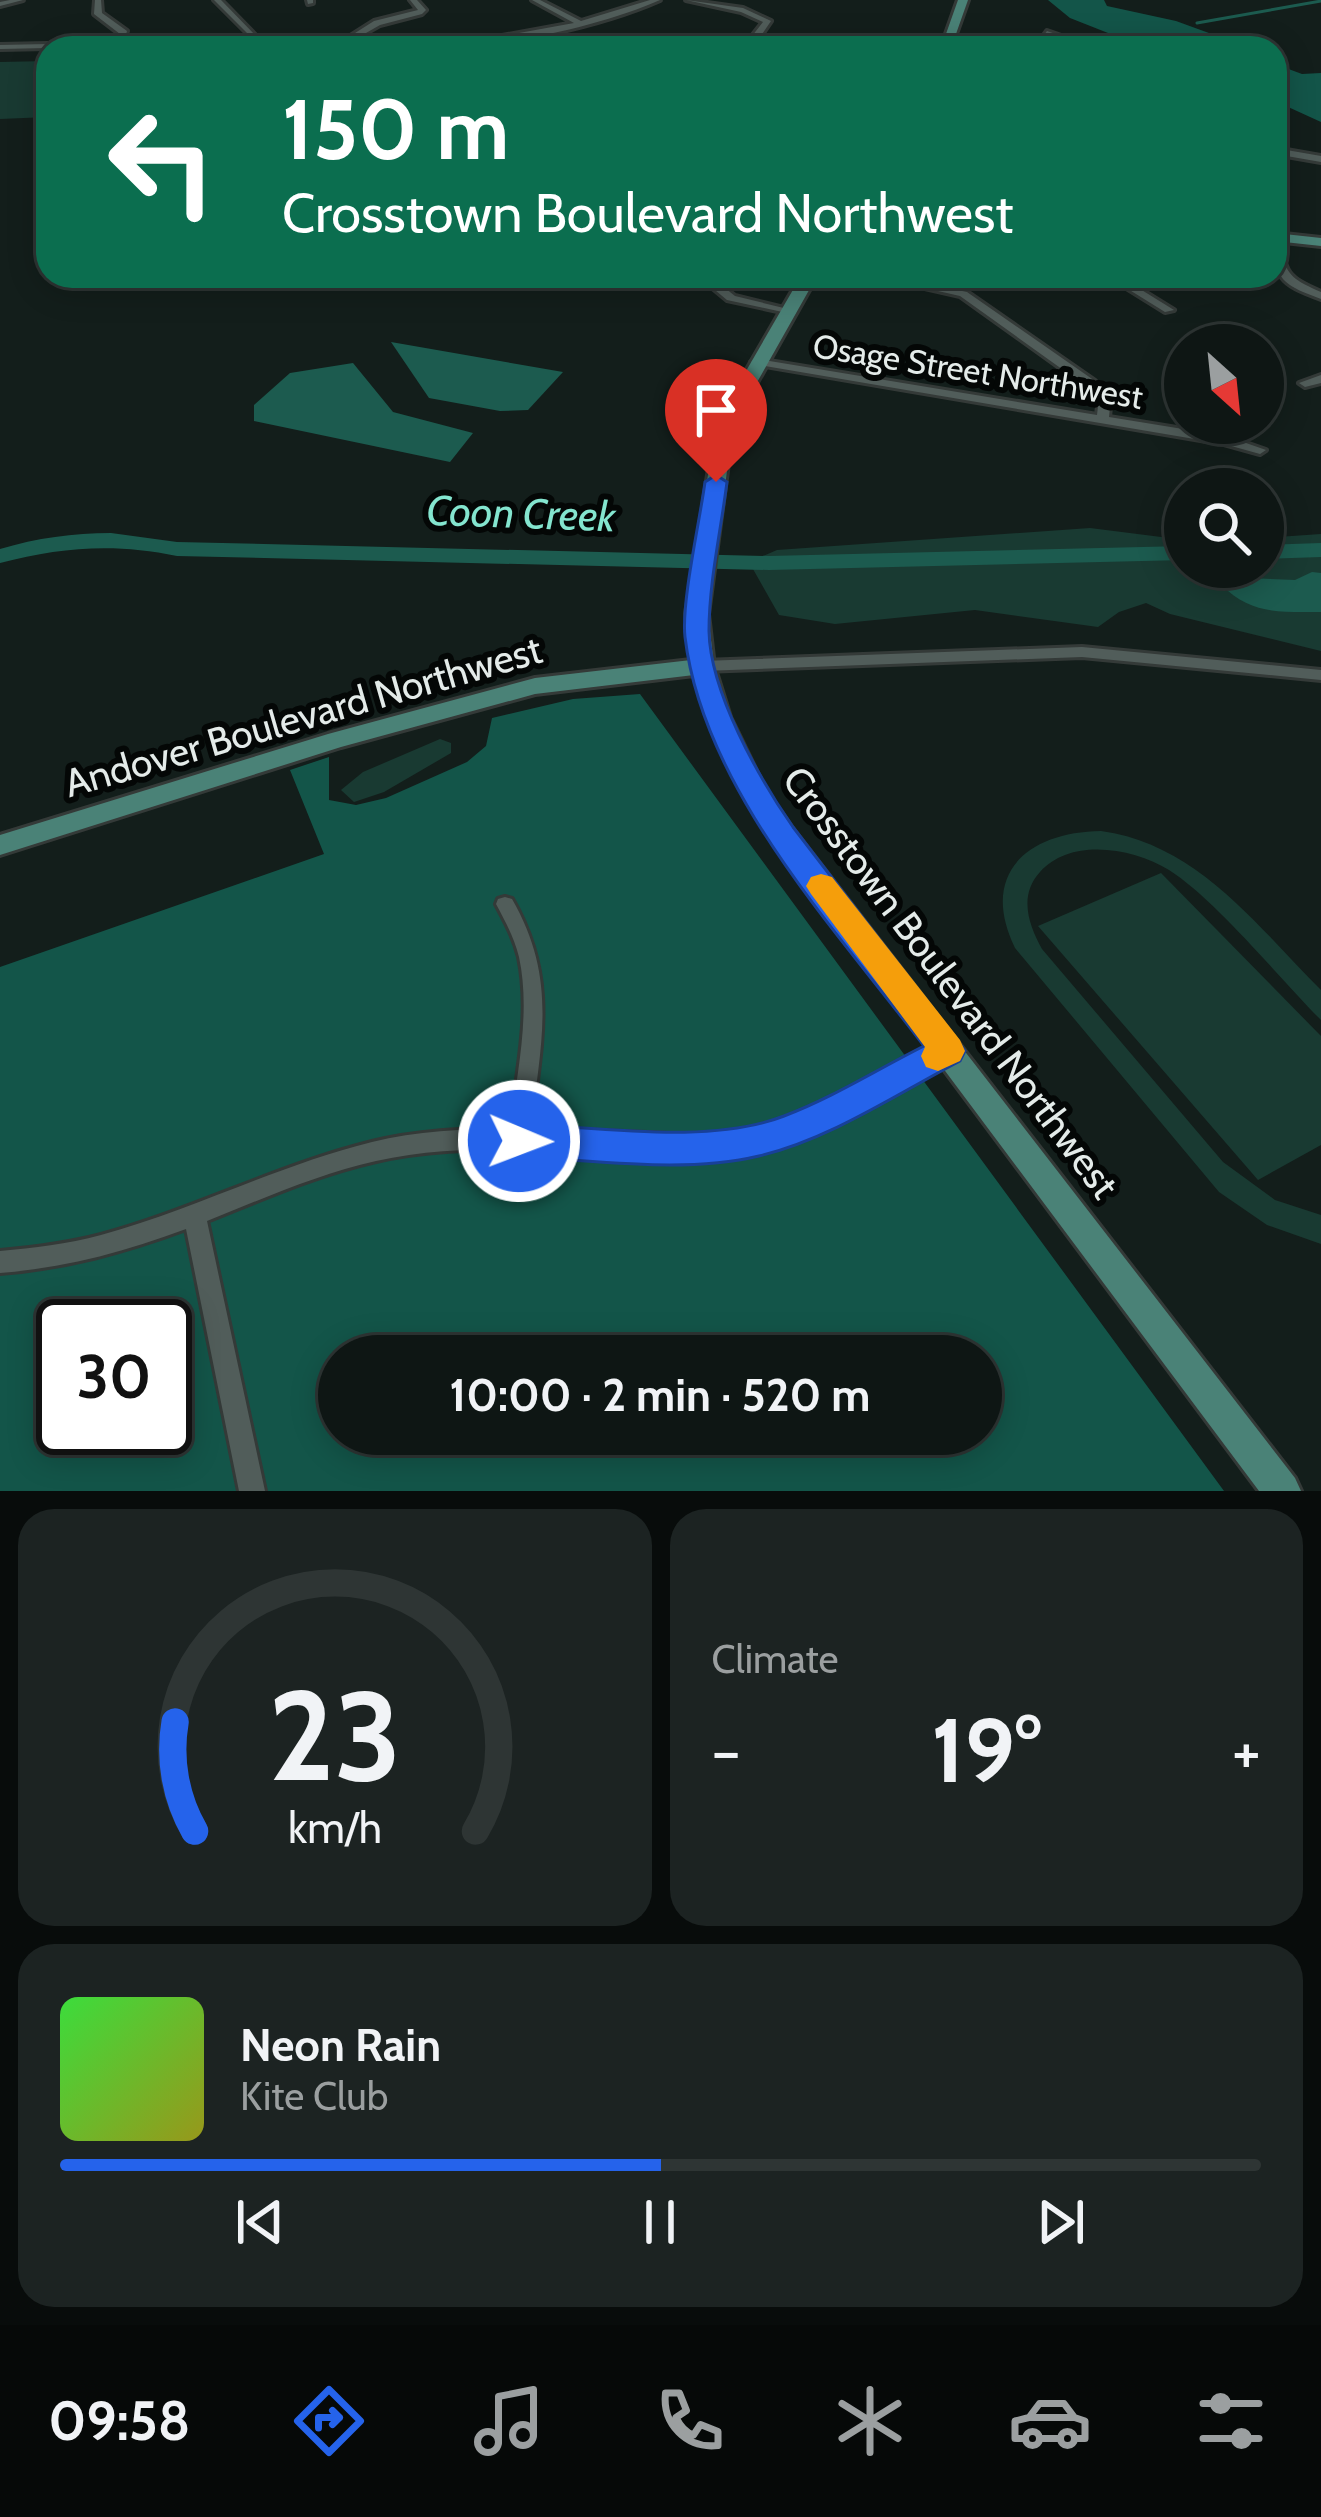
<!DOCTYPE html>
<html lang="en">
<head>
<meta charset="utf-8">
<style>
	body { margin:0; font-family:Cabin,sans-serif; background:#1c2322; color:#f1f3f6; height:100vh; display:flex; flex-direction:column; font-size:45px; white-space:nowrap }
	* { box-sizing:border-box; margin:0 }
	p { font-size:39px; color:#9b9fa0 }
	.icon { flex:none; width:66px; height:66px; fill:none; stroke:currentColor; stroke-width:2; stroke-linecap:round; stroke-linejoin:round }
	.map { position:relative; height:1491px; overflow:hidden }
	.drawer { display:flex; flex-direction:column; gap:18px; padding:18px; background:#080c0b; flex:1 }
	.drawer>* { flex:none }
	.guide { position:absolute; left:36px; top:36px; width:1251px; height:252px; border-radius:36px; box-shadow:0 6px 30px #0003,0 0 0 3px #2e3534; background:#0b6e4f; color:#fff; overflow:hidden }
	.needle { width:78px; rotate:153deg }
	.fabs { position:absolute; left:1164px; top:324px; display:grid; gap:24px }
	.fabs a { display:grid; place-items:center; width:120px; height:120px; border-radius:50%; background:#0e1614; box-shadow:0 6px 30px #0003,0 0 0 3px #2e3534; font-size:60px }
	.speed { position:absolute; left:36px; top:1299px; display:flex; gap:24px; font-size:60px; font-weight:700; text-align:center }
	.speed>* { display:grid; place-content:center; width:156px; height:156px; border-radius:50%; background:#0e1614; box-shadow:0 6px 30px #0003,0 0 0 3px #2e3534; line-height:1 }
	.speed .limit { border:6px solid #111; border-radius:18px; background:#fff; color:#111 }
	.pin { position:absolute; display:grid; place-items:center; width:102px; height:102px; color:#fff; margin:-123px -51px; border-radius:50% 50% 50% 0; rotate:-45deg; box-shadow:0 0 12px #0007 }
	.pin .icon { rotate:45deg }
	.me { position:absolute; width:132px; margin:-66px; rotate:91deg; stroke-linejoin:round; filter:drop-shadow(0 0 9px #0008) }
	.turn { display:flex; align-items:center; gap:42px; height:252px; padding:0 48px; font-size:54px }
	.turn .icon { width:156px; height:156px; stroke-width:2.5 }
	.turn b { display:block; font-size:84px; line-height:102px }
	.big { font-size:90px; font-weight:700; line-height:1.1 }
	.drawer .card { flex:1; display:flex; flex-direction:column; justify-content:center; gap:18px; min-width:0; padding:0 42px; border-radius:36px; background:#1c2322 }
	.drawer .dial { align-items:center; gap:0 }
	.dial svg { height:312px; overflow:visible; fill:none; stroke:#2e3534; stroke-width:7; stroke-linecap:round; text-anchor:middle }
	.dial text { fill:#f1f3f6; stroke:none }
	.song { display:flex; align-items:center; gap:36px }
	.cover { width:144px; height:144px; border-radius:18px; background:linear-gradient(135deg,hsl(120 70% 55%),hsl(60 70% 35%)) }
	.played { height:12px; border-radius:6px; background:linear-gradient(90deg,#2563eb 50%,#2e3534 50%) }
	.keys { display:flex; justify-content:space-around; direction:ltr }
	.heat { display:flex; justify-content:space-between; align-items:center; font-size:66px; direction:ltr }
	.drawer .tiles { flex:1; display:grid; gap:18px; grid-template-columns:1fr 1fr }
	.card:last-child { grid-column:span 2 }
	.trip { position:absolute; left:318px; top:1335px; width:684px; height:120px; border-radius:60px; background:#0e1614; box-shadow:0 6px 30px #0003,0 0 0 3px #2e3534; font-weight:700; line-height:120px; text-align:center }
	.menu { display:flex; height:192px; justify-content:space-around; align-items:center; background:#060908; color:#9b9fa0 }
	.menu .icon { width:84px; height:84px }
	.menu .on { color:#2563eb }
	.menu b { font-size:54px; color:#f1f3f6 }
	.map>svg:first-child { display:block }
	.green { fill:#193a32 }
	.forest { fill:#135549; fill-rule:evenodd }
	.water { fill:#1c5b4f }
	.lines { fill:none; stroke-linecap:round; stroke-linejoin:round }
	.stream { stroke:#1c5b4f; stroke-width:3 }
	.river { fill:#1c5b4f; fill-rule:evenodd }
	.street-casing { stroke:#343a38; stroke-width:6 }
	.secondary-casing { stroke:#343a38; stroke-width:6 }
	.street { fill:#515d5a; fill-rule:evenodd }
	.secondary { fill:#4a8277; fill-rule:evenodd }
	.route { fill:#2563eb; stroke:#184099; stroke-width:3 }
	.slow { fill:#f59e0b }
	.labels { text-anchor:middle; stroke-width:12; stroke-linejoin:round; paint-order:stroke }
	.far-street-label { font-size:33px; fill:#e4ebe9; stroke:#040706 }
	.street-label { font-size:39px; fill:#e4ebe9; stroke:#040706 }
	.water-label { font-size:42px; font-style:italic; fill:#84e5cf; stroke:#040706 }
</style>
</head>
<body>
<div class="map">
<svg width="1321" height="1491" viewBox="0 0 1321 1491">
	<rect width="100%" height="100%" fill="#131e1b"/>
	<g class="green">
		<path d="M48 61V117L0 119V62Z"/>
		<path d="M1090 528 1185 540V567H1263V538L1321 534V651L1170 614 1146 603 1119 612 1098 627 975 610 835 624 779 615 749 562 777 550Z"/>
		<path d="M440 739 451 743V753L384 792 354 802 341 790 363 772Z"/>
		<path d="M1101 831C1197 844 1256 925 1321 990V1020C1279 978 1216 900 1169 870 1133 848 1071 837 1040 872 1018 896 1029 925 1042 949L1223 1162 1275 1200 1321 1215V1244L1267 1225 1219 1192 1015 948C979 874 1027 832 1101 831Z"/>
		<path d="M1161 873 1321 1036V1145L1258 1180 1038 926Z"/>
	</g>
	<g class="forest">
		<path d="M1048 0H1104L1107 6 1176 21 1250 48H1146L1070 18Z"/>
		<path d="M1275 64 1302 74 1321 73V122L1275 101Z"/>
		<path d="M640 694 1224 1491H0V967L324 854 290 770 329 757V800L356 805 386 798 467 762 486 746 492 718 573 699ZM63 1326H165V1428H63ZM339 1356H981V1434H339Z"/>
	</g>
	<g class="water">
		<path d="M391 342 563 372 528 410 500 411 429 398Z"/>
		<path d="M353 363 393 412 473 433 450 462 254 421V405L290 373Z"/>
		<path d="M1312 572 1321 573V612C1283 612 1250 615 1222 585L1225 577 1295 580Z"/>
	</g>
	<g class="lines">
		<path class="stream" d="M1197 23 1321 1"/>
		<g class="river">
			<path d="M111 533 177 542 769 556 1185 546V560L769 570 177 556C115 543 61 547 0 563V549C37 538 73 533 111 533Z"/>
			<path d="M1321 543V557L1263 559V545Z"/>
		</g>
		<g class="street-casing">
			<g id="street">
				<path d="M10 0H23L0 6V2Z"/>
				<path d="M95 0H101L102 13 127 31 124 41 95 47 0 49V45L95 43 118 37 120 34 94 14Z"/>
				<path d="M214 0H221L259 39 344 40 374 21 418 10 410 0H417L426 10 422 14 380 25 352 41 391 48 345 44 257 43Z"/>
				<path d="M307 0H313V3L308 4Z"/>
				<path d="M532 0H540L581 21 650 0H660C601 26 502 48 436 48L574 23Z"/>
				<path d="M686 0 743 8 771 21 758 40 716 48H701L752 36 763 22 741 12Z"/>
				<path d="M1047 31 1090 46 1091 48H1080L1044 35Z"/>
				<path d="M948 43 975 46 979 48 945 47Z"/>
				<path d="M1275 148 1321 156V162L1275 154Z"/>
				<path d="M1275 234 1281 237C1283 273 1289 278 1321 292V299C1278 283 1275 279 1275 234Z"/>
				<path d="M698 276H710L735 296 792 310 787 313 727 300Z"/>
				<path d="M872 276H892L967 292 1095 381 1111 397 1109 417 1226 436 1266 450 1260 454 1224 444 753 364 751 362 757 359 1097 415 1099 398 1087 387 960 296Z"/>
				<path d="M1107 276H1119L1174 310 1165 312Z"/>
				<path d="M1321 375V383L1305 387 1299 383Z"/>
				<path d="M1082 647 1321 670V680L1082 657 703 671 695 666 703 661Z"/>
				<path d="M505 897 512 899C558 979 541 1041 531 1128L694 1135 758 1130 824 1106 941 1045 948 1042 955 1045 958 1051 955 1057 839 1120 758 1150 694 1155 535 1148C483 1149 428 1149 376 1161 318 1174 262 1199 207 1221L265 1491H239L186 1229C124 1252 65 1268 0 1273V1251C34 1248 67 1244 101 1235 193 1210 279 1165 372 1142 416 1131 464 1129 510 1128 517 1073 531 1013 519 957 514 937 505 921 496 904L498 899Z"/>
			</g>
		</g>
		<g class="secondary-casing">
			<g id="secondary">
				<path d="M958 0H968L951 48H941Z"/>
				<path d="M1275 233 1321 238V246L1275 241Z"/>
				<path d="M801 276H817L742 409 729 456 708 614 714 666 730 717 766 791 792 828 1295 1478 1301 1491H1259L774 842C739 789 711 735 694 675L535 694 341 747 0 855V835L328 734 535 678 691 660 686 614 711 456 724 409Z"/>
			</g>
		</g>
		<use href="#street" class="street"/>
		<use href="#secondary" class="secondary"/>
	</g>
	<path class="route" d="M716 475 727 482C721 530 709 582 709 631 710 692 759 778 793 827L965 1051 960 1061C895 1095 830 1139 759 1156 683 1174 596 1160 519 1157L506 1152 501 1141 506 1129 519 1124C598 1127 710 1145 784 1116 832 1098 878 1069 924 1046 835 928 703 789 685 637 681 603 700 520 705 482Z"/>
	<path class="slow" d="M821 874 832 877 960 1040 965 1051 960 1061 938 1071 926 1067 921 1056 925 1047 811 894 806 886 811 877Z"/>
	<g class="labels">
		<g class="far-street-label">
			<text transform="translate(978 371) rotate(9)" y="12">Osage Street Northwest</text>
		</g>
		<g class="street-label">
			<text transform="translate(303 716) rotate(-16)" y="14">Andover Boulevard Northwest</text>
			<text transform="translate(951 982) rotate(53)" y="14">Crosstown Boulevard Northwest</text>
		</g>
		<g class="water-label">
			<text transform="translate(521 513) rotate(2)" y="15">Coon Creek</text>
		</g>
	</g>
</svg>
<div class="fabs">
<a><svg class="needle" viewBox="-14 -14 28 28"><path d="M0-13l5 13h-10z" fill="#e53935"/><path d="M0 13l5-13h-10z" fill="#9b9fa0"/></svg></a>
<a><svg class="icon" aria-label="search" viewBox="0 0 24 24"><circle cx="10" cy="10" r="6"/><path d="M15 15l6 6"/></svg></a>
</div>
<div class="speed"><div class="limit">30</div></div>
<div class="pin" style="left:716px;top:482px;background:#d93025"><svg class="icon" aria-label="arrive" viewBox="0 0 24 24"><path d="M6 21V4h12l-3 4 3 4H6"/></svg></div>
<svg class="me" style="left:519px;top:1141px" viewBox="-20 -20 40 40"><circle r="17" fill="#2563eb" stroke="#fff" stroke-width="3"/><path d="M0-11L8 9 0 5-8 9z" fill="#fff"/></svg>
<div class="trip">10:00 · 2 min · 520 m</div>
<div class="guide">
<div class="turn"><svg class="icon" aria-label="left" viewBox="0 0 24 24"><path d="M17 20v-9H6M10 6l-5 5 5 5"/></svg><div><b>150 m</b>Crosstown Boulevard Northwest</div></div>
</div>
</div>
<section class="drawer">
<div class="tiles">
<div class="card dial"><svg viewBox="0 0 100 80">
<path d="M14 69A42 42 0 1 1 86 69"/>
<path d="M14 69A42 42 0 0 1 9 41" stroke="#2563eb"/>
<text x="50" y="56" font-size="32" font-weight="700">23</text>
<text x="50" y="72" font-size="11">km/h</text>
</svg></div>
<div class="card"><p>Climate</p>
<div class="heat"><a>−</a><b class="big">19°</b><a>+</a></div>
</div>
<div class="card">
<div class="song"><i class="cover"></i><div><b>Neon Rain</b><p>Kite Club</p></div></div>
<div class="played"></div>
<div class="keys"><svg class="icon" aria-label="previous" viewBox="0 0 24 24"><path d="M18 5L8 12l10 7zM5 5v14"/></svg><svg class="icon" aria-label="pause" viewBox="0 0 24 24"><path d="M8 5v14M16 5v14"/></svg><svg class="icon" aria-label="next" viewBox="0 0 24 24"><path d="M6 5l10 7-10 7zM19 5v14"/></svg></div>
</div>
</div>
</section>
<nav class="menu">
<b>09:58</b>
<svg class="icon on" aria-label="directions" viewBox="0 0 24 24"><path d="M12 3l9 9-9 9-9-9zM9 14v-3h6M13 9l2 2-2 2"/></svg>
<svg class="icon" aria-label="music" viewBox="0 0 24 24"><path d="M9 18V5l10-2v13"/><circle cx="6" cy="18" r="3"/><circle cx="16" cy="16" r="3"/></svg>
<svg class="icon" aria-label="phone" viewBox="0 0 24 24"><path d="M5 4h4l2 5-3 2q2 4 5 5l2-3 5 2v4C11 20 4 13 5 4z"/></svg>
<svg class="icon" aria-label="climate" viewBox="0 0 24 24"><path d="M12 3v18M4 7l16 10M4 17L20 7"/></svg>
<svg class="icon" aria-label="car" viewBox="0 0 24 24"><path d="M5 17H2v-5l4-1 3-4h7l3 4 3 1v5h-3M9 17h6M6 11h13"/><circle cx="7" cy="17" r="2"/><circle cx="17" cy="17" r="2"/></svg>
<svg class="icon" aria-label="filters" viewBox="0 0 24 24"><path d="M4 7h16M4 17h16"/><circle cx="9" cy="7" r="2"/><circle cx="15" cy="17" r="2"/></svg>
</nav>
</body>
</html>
